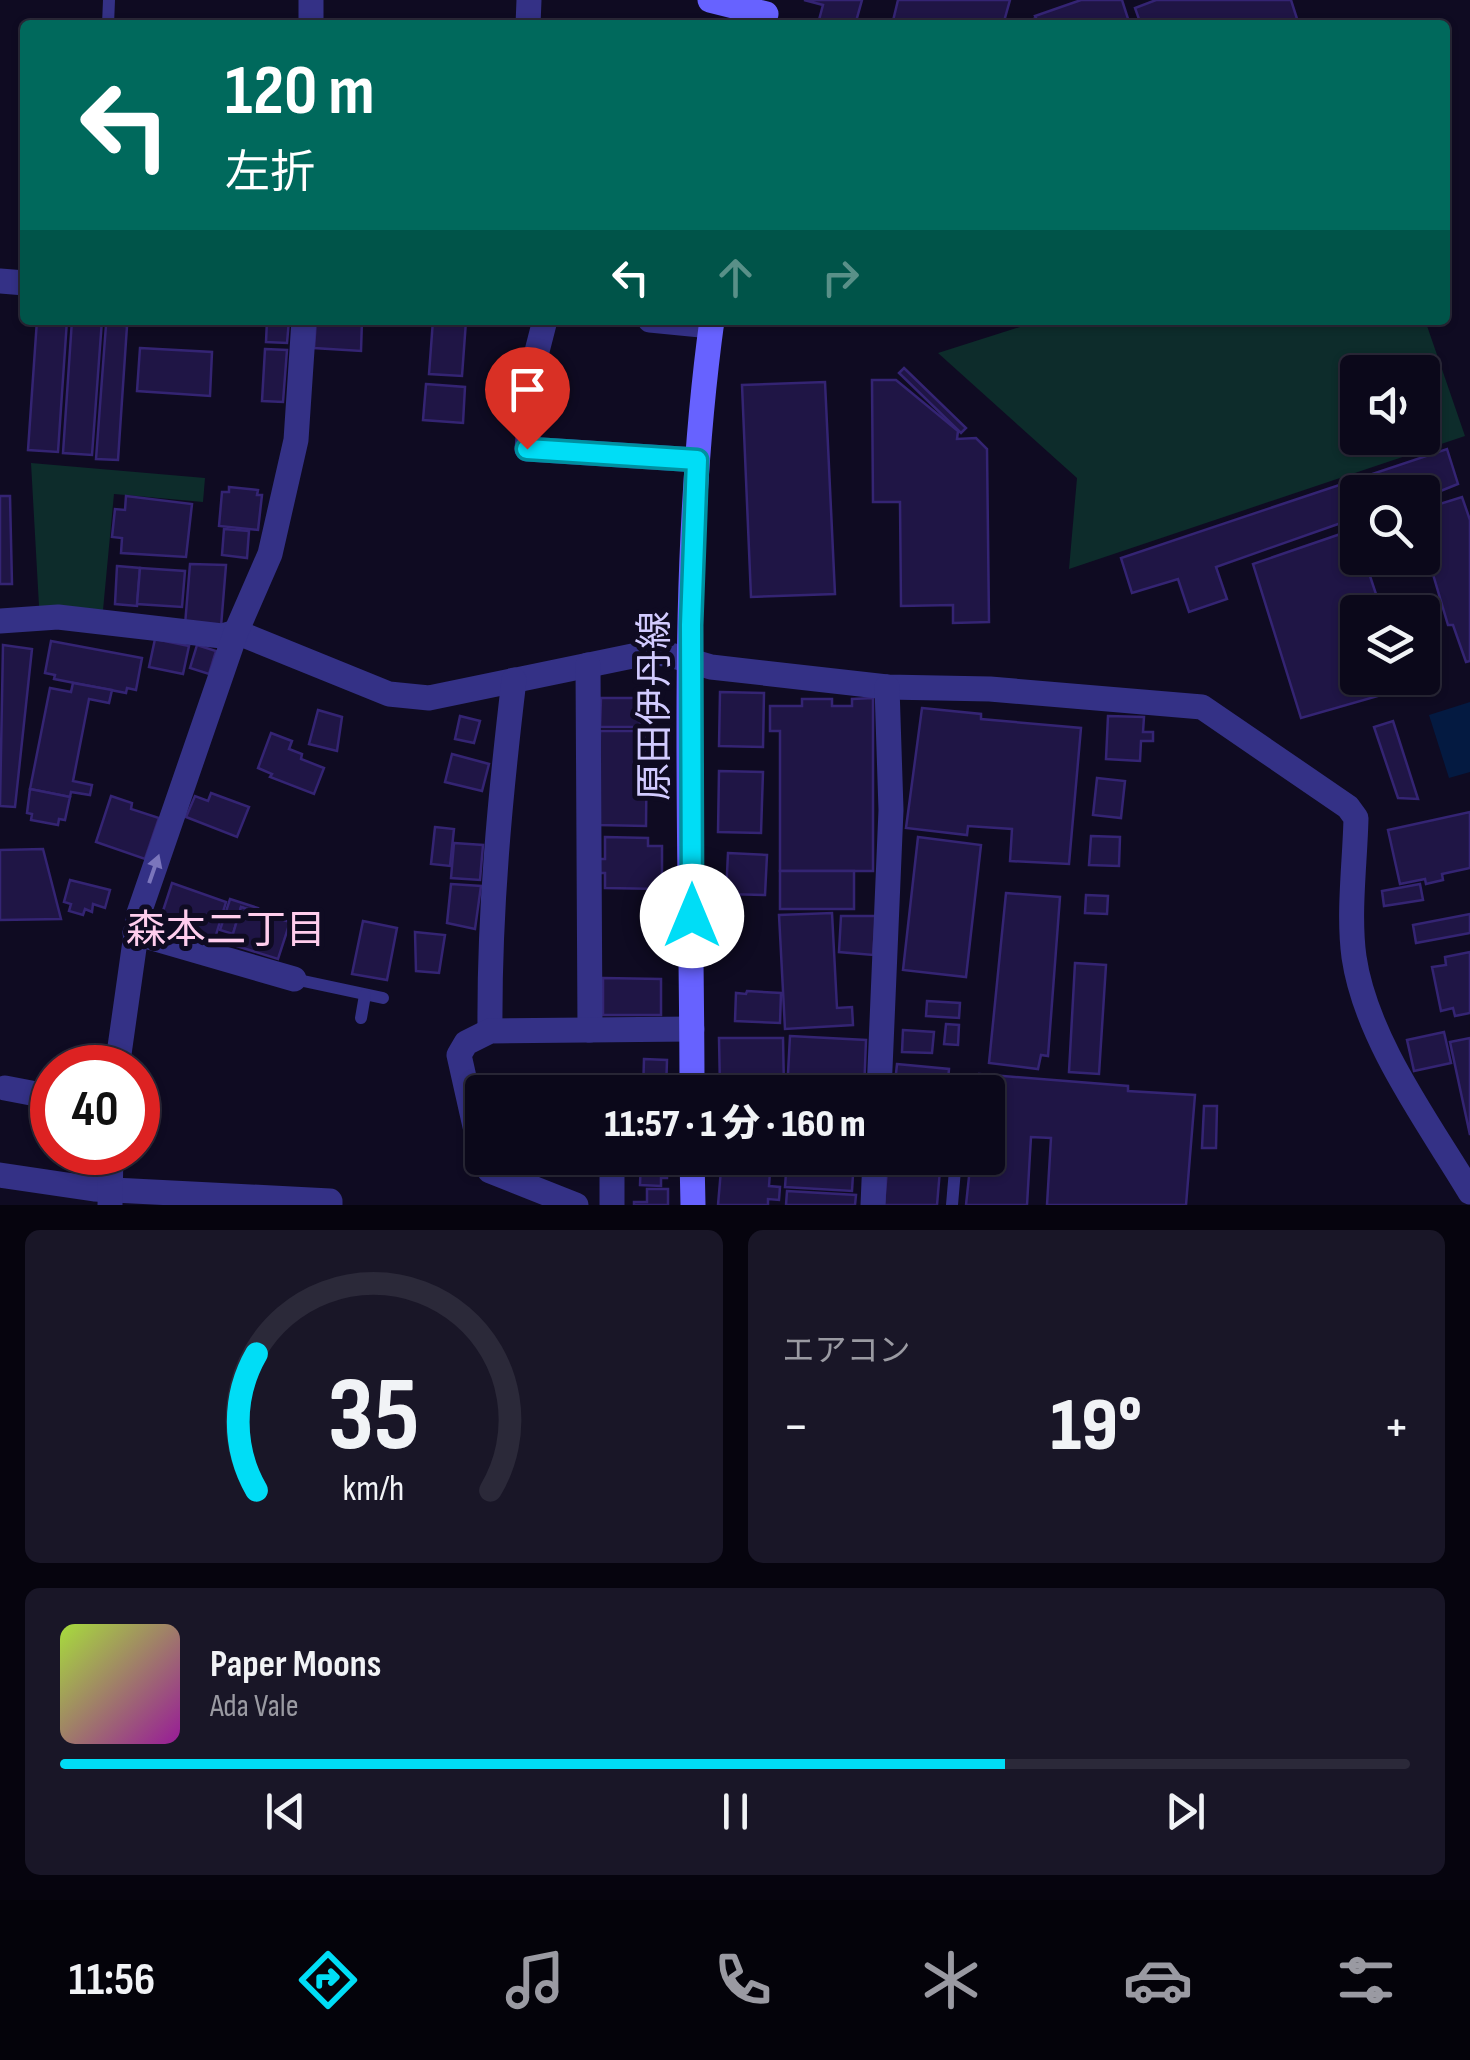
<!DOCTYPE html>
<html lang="ja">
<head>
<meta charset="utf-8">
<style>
	body { margin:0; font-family:"Sofia Sans Condensed","Noto Sans JP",sans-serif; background:#191627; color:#f1f3f6; height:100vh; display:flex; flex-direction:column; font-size:38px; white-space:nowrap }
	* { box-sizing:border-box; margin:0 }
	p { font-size:32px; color:#9a9aa2 }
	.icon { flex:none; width:55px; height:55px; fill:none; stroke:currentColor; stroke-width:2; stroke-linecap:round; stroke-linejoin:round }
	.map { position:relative; height:1205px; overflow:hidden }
	.sheet { display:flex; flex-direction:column; gap:25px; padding:25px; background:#06040e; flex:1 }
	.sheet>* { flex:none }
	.top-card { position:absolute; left:20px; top:20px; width:1430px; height:305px; border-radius:10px; box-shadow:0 2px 8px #0004,0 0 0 2px #2b2939; background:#00695c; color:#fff; overflow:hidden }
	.buttons { position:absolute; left:1340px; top:355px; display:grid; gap:20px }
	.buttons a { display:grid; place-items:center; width:100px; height:100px; border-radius:10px; background:#0b081a; box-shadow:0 2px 8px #0004,0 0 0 2px #2b2939; font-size:50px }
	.speed { position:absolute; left:30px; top:1045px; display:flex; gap:20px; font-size:50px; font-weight:700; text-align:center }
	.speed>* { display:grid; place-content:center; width:130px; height:130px; border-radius:50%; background:#0b081a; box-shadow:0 2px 8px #0004,0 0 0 2px #2b2939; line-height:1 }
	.speed .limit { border:15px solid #d22; background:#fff; color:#111 }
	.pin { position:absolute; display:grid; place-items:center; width:85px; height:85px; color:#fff; margin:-102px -42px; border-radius:50% 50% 50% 0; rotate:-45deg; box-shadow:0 0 10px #0007 }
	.pin .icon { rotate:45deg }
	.me { position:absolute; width:110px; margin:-55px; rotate:0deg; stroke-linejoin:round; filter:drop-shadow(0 0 8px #0008) }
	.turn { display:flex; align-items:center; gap:35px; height:210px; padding:0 40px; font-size:45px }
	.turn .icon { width:130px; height:130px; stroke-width:2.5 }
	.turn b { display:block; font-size:70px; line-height:85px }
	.lanes { display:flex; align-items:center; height:95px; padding:0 40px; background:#0003; justify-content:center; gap:50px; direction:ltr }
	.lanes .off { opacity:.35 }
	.big { font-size:75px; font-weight:800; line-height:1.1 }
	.sheet .widget { flex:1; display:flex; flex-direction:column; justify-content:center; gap:15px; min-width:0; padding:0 35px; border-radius:15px; background:#191627 }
	.sheet .dial { align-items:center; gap:0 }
	.dial svg { height:260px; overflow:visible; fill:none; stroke:#2b2939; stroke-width:7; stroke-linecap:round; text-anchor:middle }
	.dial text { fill:#f1f3f6; stroke:none }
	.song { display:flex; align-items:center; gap:30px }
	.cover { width:120px; height:120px; border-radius:15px; background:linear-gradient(135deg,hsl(80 70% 55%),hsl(300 70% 35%)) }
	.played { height:10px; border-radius:5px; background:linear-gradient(90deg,#00ddf6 70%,#2b2939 70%) }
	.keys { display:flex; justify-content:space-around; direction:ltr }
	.heat { display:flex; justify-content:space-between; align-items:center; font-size:55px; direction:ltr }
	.sheet .tiles { flex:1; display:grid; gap:25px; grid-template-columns:1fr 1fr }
	.widget:last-child { grid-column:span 2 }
	.trip { position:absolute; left:465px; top:1075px; width:540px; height:100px; border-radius:10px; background:#0b081a; box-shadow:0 2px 8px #0004,0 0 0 2px #2b2939; font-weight:800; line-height:100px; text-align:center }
	.tab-bar { display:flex; height:160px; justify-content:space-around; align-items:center; background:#04030a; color:#9a9aa2 }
	.tab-bar .icon { width:70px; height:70px }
	.tab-bar .selected { color:#00ddf6 }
	.tab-bar b { font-size:45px; color:#f1f3f6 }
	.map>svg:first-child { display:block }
	.green { fill:#0d2c2b; fill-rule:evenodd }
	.water { fill:#041a41 }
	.building { fill:#1f1545; stroke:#342473; stroke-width:2.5 }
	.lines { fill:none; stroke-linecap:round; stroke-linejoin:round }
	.lane { stroke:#343186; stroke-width:12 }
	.street { stroke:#343186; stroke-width:25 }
	.secondary { stroke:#6762ff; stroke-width:25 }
	.oneway { fill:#7b76bc }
	.route-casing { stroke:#0090a0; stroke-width:25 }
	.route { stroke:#00ddf6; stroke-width:18 }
	.labels { text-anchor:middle; stroke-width:10; stroke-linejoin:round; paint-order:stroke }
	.street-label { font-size:38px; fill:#d2cbff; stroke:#0f0b22 }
	.neighbourhood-label { font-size:40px; fill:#ffcded; stroke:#0f0b22 }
</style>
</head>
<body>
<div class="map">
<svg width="1470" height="1205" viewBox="0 0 1470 1205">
	<rect width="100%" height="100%" fill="#0f0b22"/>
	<g class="green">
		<path d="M1042 320H1425L1465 436 1069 569 1077 478 938 353ZM1358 372H1422V438H1358Z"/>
		<path d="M31 463 205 478 203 502 114 494 103 610 39 606Z"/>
	</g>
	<path class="water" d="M1470 702V772L1449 778 1429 715Z"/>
	<g class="building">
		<path d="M804 0H862L855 25 819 20 823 5Z"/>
		<path d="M898 0H1010L1003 25H892Z"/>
		<path d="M1081 0H1122L1130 25 1025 23 1036 18 1035 16Z"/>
		<path d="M1156 0H1291L1299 25H1141L1135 8Z"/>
		<path d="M37 320H67L58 452 28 450Z"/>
		<path d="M72 320H102L92 455 63 453Z"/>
		<path d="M267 320H289L287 343 266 342Z"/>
		<path d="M316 320H362L361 351 314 348Z"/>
		<path d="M433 320 466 321 462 376 429 374Z"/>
		<path d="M106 325 127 326 118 460 96 459Z"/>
		<path d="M140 348 212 352 210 396 137 391Z"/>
		<path d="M265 349 287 350 283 402 262 401Z"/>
		<path d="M904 368 966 428 961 433 899 373Z"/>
		<path d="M872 380H896L958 431 957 439 976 438 987 449 989 622 953 623V605L901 606 900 502H873Z"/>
		<path d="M825 382 835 594 751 597 742 385Z"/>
		<path d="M426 384 465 387 463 423 423 420Z"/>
		<path d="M1447 449 1458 484 1423 498 1427 508 1462 497 1470 520V661L1466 662 1453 625H1448L1427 554 1431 552 1422 525V492H1358V517L1216 567 1227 599 1189 612 1178 579 1132 593 1121 558Z"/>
		<path d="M229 487 258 490 257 495H262L258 530 219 526 222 492H229Z"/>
		<path d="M0 496H10L12 584H0Z"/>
		<path d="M126 496 192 504 186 557 121 553 122 538 112 537 115 509 125 510Z"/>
		<path d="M224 529 249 531 247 558 222 555Z"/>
		<path d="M1355 529 1358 558H1364L1382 612H1358V678H1403L1406 688 1301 718 1253 564Z"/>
		<path d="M190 564 226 565 221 627 185 625Z"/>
		<path d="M117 566 140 568 137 606 115 604Z"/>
		<path d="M140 568 185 571 182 607 137 604Z"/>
		<path d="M155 639 189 646 183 674 149 667Z"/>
		<path d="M51 641 142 658 136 690 127 688 126 693 54 679 55 675 45 673Z"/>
		<path d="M3 645 32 649 15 807 0 806Z"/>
		<path d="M197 645 216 651 209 674 190 668Z"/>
		<path d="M73 683 112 690 109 703 89 699 73 781 92 785 90 795 71 792 70 797 30 789 50 688 71 692Z"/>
		<path d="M720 692 764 693 763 747 719 746Z"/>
		<path d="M601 698H640V727H600Z"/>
		<path d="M873 698V871H780V731H770V706H802V699H832V706H852V699Z"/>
		<path d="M922 708 981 714V719L1081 728 1069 864 1010 861 1012 829 968 826 967 835 906 828Z"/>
		<path d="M318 710 342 717 337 751 309 744Z"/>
		<path d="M460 716 480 721 474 743 455 739Z"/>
		<path d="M1108 716 1144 717 1143 732H1153V741H1141L1140 761 1106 759Z"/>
		<path d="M1393 721 1418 799 1398 798 1374 727Z"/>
		<path d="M600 731H647L646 826 598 825Z"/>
		<path d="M271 733 292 741 289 749 302 754 301 759 324 768 314 794 270 777 272 774 258 768Z"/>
		<path d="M452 754 489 764 482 791 445 782Z"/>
		<path d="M719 771 763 772 761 833 718 832Z"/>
		<path d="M1097 778 1125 781 1121 818 1093 815Z"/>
		<path d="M30 789 70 797 65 820 59 819 58 825 31 820 32 814 27 813Z"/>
		<path d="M211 793 249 807 237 837 186 817 195 796 208 801Z"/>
		<path d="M111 796 132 803 131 809 159 818 145 859 96 842Z"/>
		<path d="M1470 812V868L1442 874 1443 880 1426 884 1425 879 1400 884 1388 830Z"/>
		<path d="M435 827 454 829 450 866 431 864Z"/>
		<path d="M1091 836 1120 837 1119 866 1089 865Z"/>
		<path d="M605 837 648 838V846H662V889L605 888V873H599L600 859H605Z"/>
		<path d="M918 837 981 845 966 977 903 970Z"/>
		<path d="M454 843 483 845 480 880 451 878Z"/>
		<path d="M43 849 61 919 0 920V850Z"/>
		<path d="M728 853 767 855 765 895 726 894Z"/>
		<rect x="780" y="871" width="74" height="38"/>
		<path d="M70 880 110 890 105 908 93 904 92 912 85 909 83 915 69 911 71 904 64 902Z"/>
		<path d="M172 883 226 902 215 938 161 917Z"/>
		<path d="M451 884 481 886 475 929 447 923Z"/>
		<path d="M1420 884 1423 900 1384 906 1382 891Z"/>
		<path d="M1006 893 1060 897 1048 1056 1041 1055 1038 1069 989 1063Z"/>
		<path d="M1086 895 1108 896 1107 914 1085 913Z"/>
		<path d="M230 899 258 908 257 912 241 907 233 934 220 930Z"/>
		<path d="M241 907 290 922 278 959 230 944Z"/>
		<path d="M832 913 837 1008 852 1007 853 1025 785 1029 779 915Z"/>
		<path d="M1470 914V933L1416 943 1413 925Z"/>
		<path d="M841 916H876L873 955 839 952Z"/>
		<path d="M363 921 397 928 387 980 352 974Z"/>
		<path d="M415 932 445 935 439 973 416 971Z"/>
		<path d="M1470 952V1013L1455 1016 1453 1008 1441 1011 1432 967 1446 965 1445 957Z"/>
		<path d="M1075 963 1106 965 1099 1074 1069 1072Z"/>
		<path d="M603 978 661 979V1015H603Z"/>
		<path d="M747 991 781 993 780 1023 735 1021 736 993 746 994Z"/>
		<path d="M927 1001 960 1003 959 1018 926 1016Z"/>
		<path d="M946 1024 959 1025 958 1045 944 1044Z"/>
		<path d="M903 1030 934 1032 932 1053 902 1052Z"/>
		<path d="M1444 1032 1451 1063 1414 1071 1407 1040Z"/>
		<path d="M790 1036 866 1040 864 1092H787Z"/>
		<path d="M719 1038H783L784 1088 773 1089V1092H755V1090L720 1088Z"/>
		<path d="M1470 1038V1135L1450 1042Z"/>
		<path d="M644 1059 667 1060 666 1092H643Z"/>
		<path d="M897 1064 949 1069 947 1092H894Z"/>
		<path d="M979 1074 1128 1086V1091L1195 1095 1186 1205H1047L1051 1138 1031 1137 1027 1205H966L971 1158H988V1092H977Z"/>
		<path d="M1204 1106H1217L1216 1148H1202Z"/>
		<path d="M641 1158H668L667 1178H661V1186L640 1185Z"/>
		<path d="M722 1158H771L769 1186 780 1187 779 1200 768 1199V1205H718Z"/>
		<path d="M787 1158H854L852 1191 785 1187Z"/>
		<path d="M888 1158H941L937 1205H884Z"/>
		<path d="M647 1189H668V1205H634V1202H647Z"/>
		<path d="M787 1191 856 1195 855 1205H786Z"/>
	</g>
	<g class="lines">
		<g class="lane">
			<path d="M108 25 109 0"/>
			<path d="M294 979 383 998"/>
			<path d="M361 1018 365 995"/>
			<path d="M962 1092V1088"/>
			<path d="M952 1205 956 1158"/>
		</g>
		<g class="street">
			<path d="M311 25V0"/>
			<path d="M528 25 529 0"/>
			<path d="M0 281 25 283"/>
			<path d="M545 320 534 363 527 449 697 460"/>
			<path d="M650 320 711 326"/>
			<path d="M0 621 58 617 222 636 236 632 389 694 429 698 647 653 667 654 711 667 887 687 990 689 1202 707 1348 807 1356 818C1355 863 1348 913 1354 957 1366 1039 1428 1122 1470 1192"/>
			<path d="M588 665 590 1030"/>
			<path d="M135 933 294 979"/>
			<path d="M490 1031C489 913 500 797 514 680"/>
			<path d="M117 1068 139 913 236 632 270 554 296 440 304 320"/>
			<path d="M5 1088 52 1097"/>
			<path d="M879 1092 891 810 887 687"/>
			<path d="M0 1175 94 1189 330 1201V1205"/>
			<path d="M110 1205 111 1152"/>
			<path d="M576 1205 490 1171 483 1162 459 1055 466 1043 490 1031 692 1029"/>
			<path d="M612 1205V1158"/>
			<path d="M873 1205 875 1158"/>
		</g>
		<g class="secondary">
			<path d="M710 0 766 14"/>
			<path d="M692 1092C692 836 677 575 712 320"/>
			<path d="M692 1158 693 1205"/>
		</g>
	</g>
	<defs><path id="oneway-solid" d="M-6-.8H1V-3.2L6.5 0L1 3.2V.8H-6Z" transform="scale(2.5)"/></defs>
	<use class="oneway" href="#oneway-solid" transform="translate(154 869) rotate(-71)"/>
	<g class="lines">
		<g class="route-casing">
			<path id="route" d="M527 449 697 460 691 625 692 916"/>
		</g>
		<use href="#route" class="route"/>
	</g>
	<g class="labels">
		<g class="street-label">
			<text transform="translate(654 706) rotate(-90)" y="13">原田伊丹線</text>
		</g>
		<g class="neighbourhood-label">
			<text x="226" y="943">森本二丁目</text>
		</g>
	</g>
</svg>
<div class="buttons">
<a><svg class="icon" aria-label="sound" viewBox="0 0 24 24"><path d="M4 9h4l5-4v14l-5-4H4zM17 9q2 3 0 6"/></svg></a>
<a><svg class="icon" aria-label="search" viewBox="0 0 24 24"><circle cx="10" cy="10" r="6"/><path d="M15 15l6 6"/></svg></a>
<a><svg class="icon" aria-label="layers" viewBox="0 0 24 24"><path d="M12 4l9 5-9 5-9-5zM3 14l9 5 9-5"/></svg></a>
</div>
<div class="speed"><div class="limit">40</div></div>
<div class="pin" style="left:527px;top:449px;background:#d93025"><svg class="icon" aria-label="arrive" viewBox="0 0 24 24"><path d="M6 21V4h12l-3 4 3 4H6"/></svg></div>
<svg class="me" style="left:692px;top:916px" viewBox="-20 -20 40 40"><circle r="19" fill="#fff"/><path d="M0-13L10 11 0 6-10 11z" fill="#00ddf6"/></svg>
<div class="trip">11:57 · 1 分 · 160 m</div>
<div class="top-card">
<div class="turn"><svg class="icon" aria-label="left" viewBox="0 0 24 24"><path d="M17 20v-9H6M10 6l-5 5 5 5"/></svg><div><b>120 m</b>左折</div></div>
<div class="lanes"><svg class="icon" aria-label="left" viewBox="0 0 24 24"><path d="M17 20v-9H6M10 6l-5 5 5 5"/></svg><svg class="icon off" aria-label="ahead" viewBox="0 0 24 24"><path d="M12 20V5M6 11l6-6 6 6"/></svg><svg class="icon off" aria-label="right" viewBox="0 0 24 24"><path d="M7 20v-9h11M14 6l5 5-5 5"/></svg></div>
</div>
</div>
<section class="sheet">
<div class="tiles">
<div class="widget dial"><svg viewBox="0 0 100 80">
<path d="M14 69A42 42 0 1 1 86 69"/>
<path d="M14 69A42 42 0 0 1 14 27" stroke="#00ddf6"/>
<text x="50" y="56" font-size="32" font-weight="700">35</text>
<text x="50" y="72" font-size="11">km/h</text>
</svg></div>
<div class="widget"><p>エアコン</p>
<div class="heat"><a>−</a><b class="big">19°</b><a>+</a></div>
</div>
<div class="widget">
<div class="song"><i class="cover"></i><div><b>Paper Moons</b><p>Ada Vale</p></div></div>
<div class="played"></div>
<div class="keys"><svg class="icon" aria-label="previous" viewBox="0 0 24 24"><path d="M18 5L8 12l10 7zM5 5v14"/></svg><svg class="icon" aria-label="pause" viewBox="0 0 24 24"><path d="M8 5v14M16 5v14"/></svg><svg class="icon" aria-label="next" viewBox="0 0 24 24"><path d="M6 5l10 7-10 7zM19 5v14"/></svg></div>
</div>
</div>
</section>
<nav class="tab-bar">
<b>11:56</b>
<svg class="icon selected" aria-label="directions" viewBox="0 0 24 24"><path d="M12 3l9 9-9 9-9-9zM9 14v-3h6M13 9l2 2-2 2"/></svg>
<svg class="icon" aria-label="music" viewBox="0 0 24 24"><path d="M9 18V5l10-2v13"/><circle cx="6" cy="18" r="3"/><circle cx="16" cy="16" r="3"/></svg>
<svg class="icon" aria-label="phone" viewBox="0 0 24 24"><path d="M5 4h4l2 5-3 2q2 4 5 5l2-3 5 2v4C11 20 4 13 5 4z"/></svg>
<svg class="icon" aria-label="climate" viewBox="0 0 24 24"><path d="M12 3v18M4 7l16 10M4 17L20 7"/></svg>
<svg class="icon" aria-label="car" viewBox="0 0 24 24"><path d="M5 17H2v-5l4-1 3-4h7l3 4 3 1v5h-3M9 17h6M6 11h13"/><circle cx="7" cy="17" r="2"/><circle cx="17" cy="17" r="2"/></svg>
<svg class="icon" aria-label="filters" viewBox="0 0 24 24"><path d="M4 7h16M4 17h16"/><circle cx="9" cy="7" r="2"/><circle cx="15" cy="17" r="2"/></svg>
</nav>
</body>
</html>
